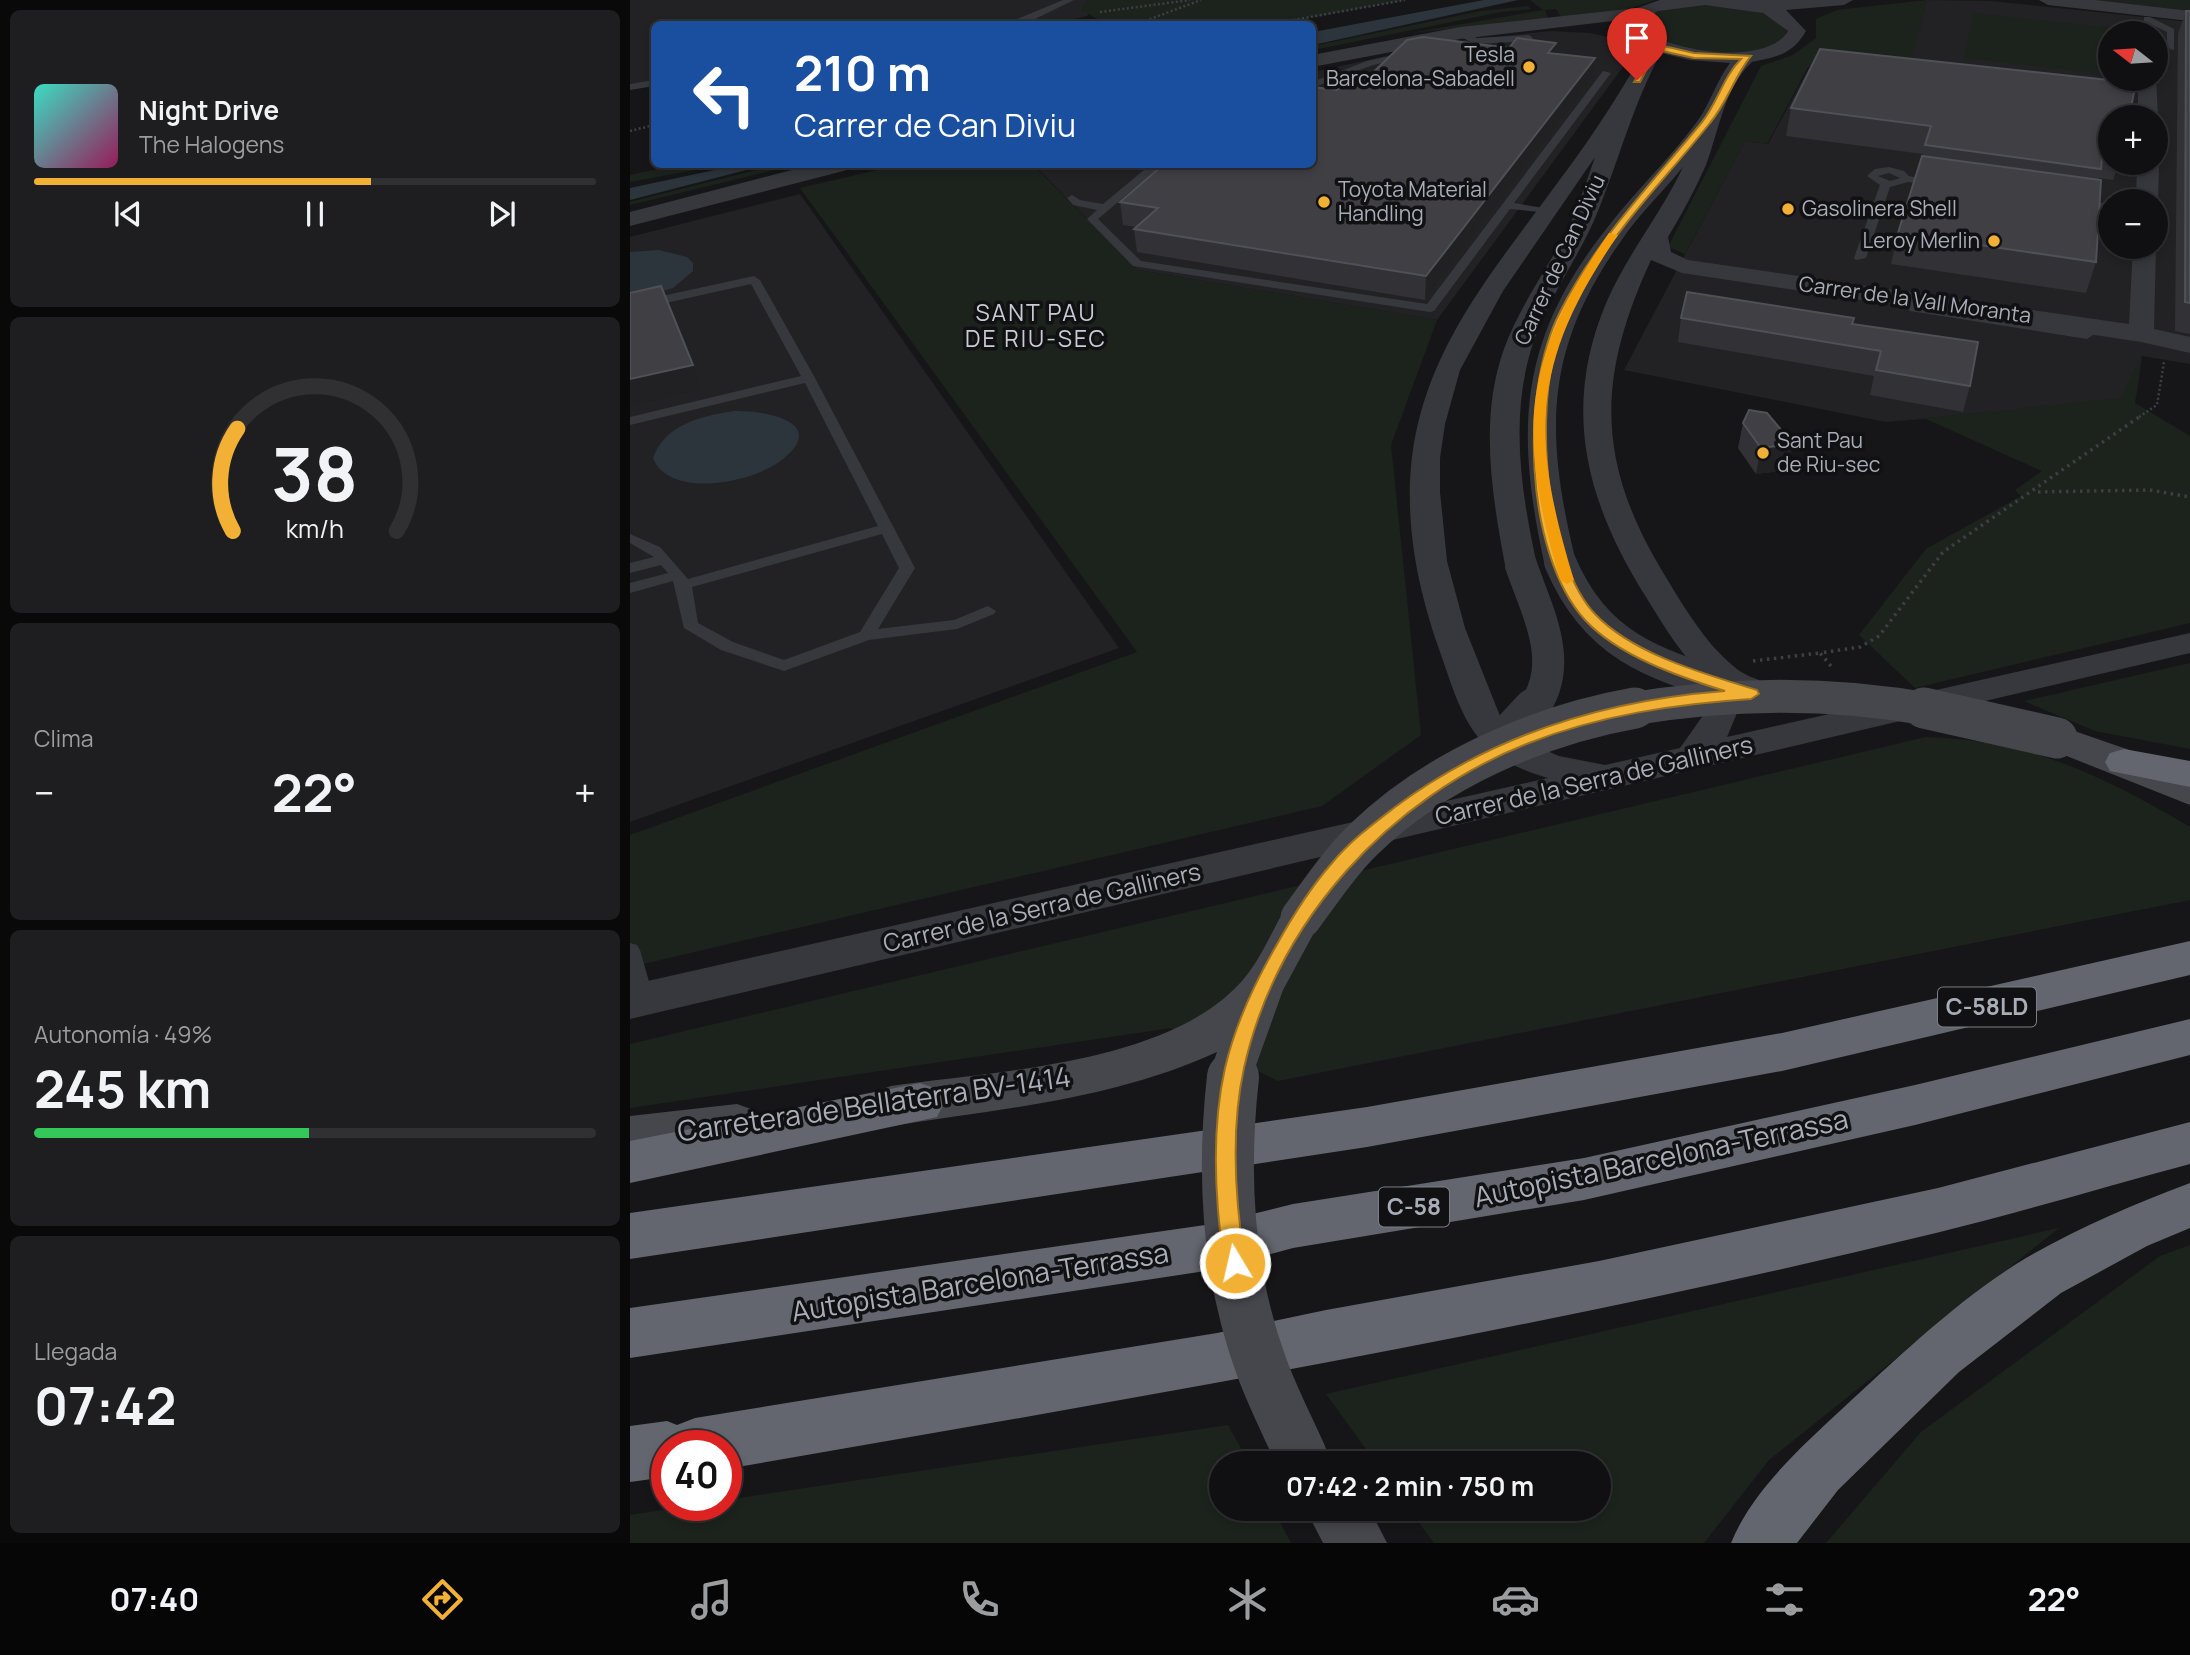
<!DOCTYPE html>
<html lang="es">
<head>
<meta charset="utf-8">
<style>
	body { margin:0; font-family:Manrope,sans-serif; background:#1e1e20; color:#f1f3f6; height:100vh; display:flex; flex-direction:column; font-size:26px; white-space:nowrap }
	* { box-sizing:border-box; margin:0 }
	p { font-size:23px; color:#9c9d9f }
	.icon { flex:none; width:38px; height:38px; fill:none; stroke:currentColor; stroke-width:2; stroke-linecap:round; stroke-linejoin:round }
	.map { position:relative; flex:1; overflow:hidden }
	.details { display:flex; flex-direction:column; gap:10px; padding:10px; background:#09090a; width:630px }
	.details>* { flex:none }
	.guide { position:absolute; left:21px; top:21px; width:665px; height:147px; border-radius:10px; box-shadow:0 4px 10px #0003,0 0 0 2px #303032; background:#1a4fa0; color:#fff; overflow:hidden }
	.needle { width:46px; rotate:287deg }
	.buttons { position:absolute; left:1468px; top:21px; display:grid; gap:14px }
	.buttons a { display:grid; place-items:center; width:70px; height:70px; border-radius:50%; background:#101012; box-shadow:0 4px 10px #0003,0 0 0 2px #303032; font-size:35px }
	.speed { position:absolute; left:21px; top:1430px; display:flex; gap:14px; font-size:35px; font-weight:700; text-align:center }
	.speed>* { display:grid; place-content:center; width:91px; height:91px; border-radius:50%; background:#101012; box-shadow:0 4px 10px #0003,0 0 0 2px #303032; line-height:1 }
	.speed .limit { border:10px solid #d22; background:#fff; color:#111 }
	.pin { position:absolute; display:grid; place-items:center; width:60px; height:60px; color:#fff; margin:-72px -30px; border-radius:50% 50% 50% 0; rotate:-45deg; box-shadow:0 0 7px #0007 }
	.pin .icon { rotate:45deg }
	.me { position:absolute; width:77px; margin:-38px; rotate:351deg; stroke-linejoin:round; filter:drop-shadow(0 0 5px #0008) }
	.turn { display:flex; align-items:center; gap:24px; height:147px; padding:0 28px; font-size:32px }
	.turn .icon { width:91px; height:91px; stroke-width:2.5 }
	.turn b { display:block; font-size:49px; line-height:60px }
	.big { font-size:52px; font-weight:700; line-height:1.1 }
	.details .tile { flex:1; display:flex; flex-direction:column; justify-content:center; gap:10px; min-width:0; padding:0 24px; border-radius:10px; background:#1e1e20 }
	.details .dial { align-items:center; gap:0 }
	.dial svg { height:182px; overflow:visible; fill:none; stroke:#303032; stroke-width:7; stroke-linecap:round; text-anchor:middle }
	.dial text { fill:#f1f3f6; stroke:none }
	.song { display:flex; align-items:center; gap:21px }
	.cover { width:84px; height:84px; border-radius:10px; background:linear-gradient(135deg,hsl(170 70% 55%),hsl(330 70% 35%)) }
	.played { height:7px; border-radius:4px; background:linear-gradient(90deg,#f2b134 60%,#303032 60%) }
	.keys { display:flex; justify-content:space-around; direction:ltr }
	.heat { display:flex; justify-content:space-between; align-items:center; font-size:38px; direction:ltr }
	.charge { height:10px; border-radius:5px; background:linear-gradient(90deg,#34c759 49%,#303032 0) }
	.trip { position:absolute; left:579px; top:1451px; width:402px; height:70px; border-radius:35px; background:#101012; box-shadow:0 4px 10px #0003,0 0 0 2px #303032; font-weight:700; line-height:70px; text-align:center }
	.dock { display:flex; height:112px; justify-content:space-around; align-items:center; background:#060607; color:#9c9d9f }
	.dock .icon { width:49px; height:49px }
	.dock .active { color:#f2b134 }
	.dock b { font-size:32px; color:#f1f3f6 }
	main { display:flex; flex:1; min-height:0 }
	.map>svg:first-child { display:block }
	.built { fill:#222225; fill-rule:evenodd }
	.green { fill:#1c231d }
	.water { fill:#2c353c }
	.lines { fill:none; stroke-linecap:round; stroke-linejoin:round }
	.path-far1 { stroke:#3d3f44; stroke-width:2.5; stroke-dasharray:2 2.5; stroke-linecap:butt }
	.path { stroke:#3d3f44; stroke-width:3.5; stroke-dasharray:2.5 4.5; stroke-linecap:butt }
	.lane { fill:#37383d; fill-rule:evenodd }
	.street { fill:#37383d; fill-rule:evenodd }
	.secondary { fill:#45474d; fill-rule:evenodd }
	.highway { fill:#63666e; fill-rule:evenodd }
	.street-bridge-far1 { stroke:#37383d; stroke-width:32 }
	.street-bridge { stroke:#37383d; stroke-width:39 }
	.secondary-bridge-far2 { stroke:#45474d; stroke-width:33 }
	.secondary-bridge-far1 { stroke:#45474d; stroke-width:41 }
	.secondary-bridge { stroke:#45474d; stroke-width:52 }
	.wall { fill:#323236 }
	.shaded-wall { fill:#212124 }
	.building { fill:#3f3f44; stroke:#4f5156; stroke-width:2 }
	.route { fill:#f2b134; stroke:#9d7322; stroke-width:2 }
	.slow { fill:#f59e0b }
	.poi-dot { fill:#f2b134; stroke:#111113; stroke-width:2.5 }
	.labels { text-anchor:middle; stroke-width:7; stroke-linejoin:round; paint-order:stroke }
	.far-poi-label { font-size:21px; fill:#a8adb8; stroke:#111113; text-anchor:start }
	.far-street-label { font-size:21px; fill:#a8adb8; stroke:#111113 }
	.far-quarter-label { font-size:23px; letter-spacing:2px; fill:#c9ccd4; stroke:#111113 }
	.shield { fill:#111113; stroke:#7b7e86; stroke-width:2 }
	.shield-label { font-size:23px; font-weight:bold; fill:#a8adb8 }
	.street-label { font-size:24px; fill:#a8adb8; stroke:#111113 }
	.near-street-label { font-size:28px; fill:#a8adb8; stroke:#111113 }
</style>
</head>
<body>
<main>
<section class="details">
<div class="tile">
<div class="song"><i class="cover"></i><div><b>Night Drive</b><p>The Halogens</p></div></div>
<div class="played"></div>
<div class="keys"><svg class="icon" aria-label="previous" viewBox="0 0 24 24"><path d="M18 5L8 12l10 7zM5 5v14"/></svg><svg class="icon" aria-label="pause" viewBox="0 0 24 24"><path d="M8 5v14M16 5v14"/></svg><svg class="icon" aria-label="next" viewBox="0 0 24 24"><path d="M6 5l10 7-10 7zM19 5v14"/></svg></div>
</div>
<div class="tile dial"><svg viewBox="0 0 100 80">
<path d="M14 69A42 42 0 1 1 86 69"/>
<path d="M14 69A42 42 0 0 1 16 24" stroke="#f2b134"/>
<text x="50" y="56" font-size="32" font-weight="700">38</text>
<text x="50" y="72" font-size="11">km/h</text>
</svg></div>
<div class="tile"><p>Clima</p>
<div class="heat"><a>−</a><b class="big">22°</b><a>+</a></div>
</div>
<div class="tile"><p>Autonomía · 49%</p><b class="big">245 km</b><div class="charge"></div></div>
<div class="tile"><p>Llegada</p><b class="big">07:42</b></div>
</section>
<div class="map">
<svg width="1560" height="1543" viewBox="0 0 1560 1543">
	<rect width="100%" height="100%" fill="#161618"/>
	<g class="built">
		<path d="M0 0H466L457 16 424 24H24V85L0 89Z"/>
		<path d="M1297 0 1362 1 1560 22V364L1512 356 1506 398 1256 422 994 370 1115 141 1138 144 1179 68 1276 79ZM1480 33H1526V79H1480ZM1480 117H1526V163H1480ZM1480 201H1526V247H1480Z"/>
		<path d="M921 31 960 33 982 38 1000 48 1001 56 807 320 508 270 404 165 682 164 683 72 825 41Z"/>
		<path d="M170 194 489 648 0 822V237Z"/>
	</g>
	<g class="green">
		<path d="M458 0H777L647 24H477L451 10Z"/>
		<path d="M900 0H1025L994 11 931 17 926 9 915 10 918 18 781 33 913 10Z"/>
		<path d="M1297 0 1277 79 1178 67 1137 144 1115 141 1055 254 1038 247 1131 66 1163 55 1186 38V19L1207 10Z"/>
		<path d="M1458 0H1560V12Z"/>
		<path d="M1078 3 1126 10 1153 24 1157 32C1131 68 1044 53 1012 31L1011 22C1028 4 1054 6 1078 3Z"/>
		<path d="M898 6 901 9 871 12 683 50V46L851 11Z"/>
		<path d="M1343 13 1486 28V33H1480V75L1334 58Z"/>
		<path d="M47 165H93L0 182V175Z"/>
		<path d="M146 165H165L0 205V202Z"/>
		<path d="M269 165H403L508 270 807 320 761 445 791 735 692 806 0 967V835L507 652 170 188Z"/>
		<path d="M1511 356 1505 403 1560 436V623L1285 688 1229 635 1296 549 1391 496 1385 490 1412 471 1296 419 1256 422 1491 398Z"/>
		<path d="M1560 663V749L1465 731 1394 701Z"/>
		<path d="M1296 737C1400 740 1472 775 1560 827V900L648 1081 541 1028 0 1108V1044Z"/>
		<path d="M1429 1228 1139 1460 1074 1543H804L779 1509 970 1508V1463H746L696 1394Z"/>
		<path d="M1560 1245V1543H1196L1291 1432 1530 1256Z"/>
		<path d="M598 1425 619 1463H592V1508L643 1509 661 1543H0V1515L64 1505H96V1500Z"/>
	</g>
	<g class="water">
		<path d="M854 0H888L683 45V32Z"/>
		<path d="M113 164 136 165 0 200V188Z"/>
		<path d="M29 250 57 257 63 263V271L43 288 0 300V252Z"/>
		<path d="M104 411C136 410 202 423 149 462 120 483 39 499 23 458 35 424 72 416 104 411Z"/>
	</g>
	<g class="lines">
		<g class="path-far1">
			<path d="M470 12 560 0"/>
			<path d="M507 24 571 0"/>
			<path d="M641 24 775 0"/>
			<path d="M0 131 24 125"/>
			<path d="M1509 417 1527 405 1534 362"/>
		</g>
		<g class="path">
			<path d="M1408 492 1520 490 1560 497"/>
			<path d="M1123 661 1190 653"/>
			<path d="M1201 666 1190 653 1230 647 1249 636 1313 552 1512 415"/>
		</g>
		<g class="lane">
			<path d="M433 0H444L399 22 375 24Z"/>
			<path d="M1514 17H1520L1544 29V50L1537 48V32L1514 21Z"/>
			<path d="M830 30 847 38 899 35 903 38 899 41 845 44 827 35Z"/>
			<path d="M781 51 784 56 743 65 682 88V82L737 61Z"/>
			<path d="M973 71 981 73 884 203 920 209V213L880 209 804 311 800 312 503 266 457 219 467 210 443 205 437 198 442 195 450 200 473 204 521 164H533L468 219 511 261 797 304Z"/>
			<path d="M24 80V86L0 90V84Z"/>
			<path d="M1259 167 1274 171 1279 176 1312 183 1307 186 1278 182 1260 187 1236 258 1226 260 1224 258 1250 185 1237 176 1245 169ZM1259 173 1270 178 1260 181 1248 176Z"/>
			<path d="M1446 199 1480 204V210L1442 204V200Z"/>
			<path d="M124 276 130 280 185 378 285 568 248 629 324 620 358 606 366 611 364 614 327 629 239 640 154 671 91 650 54 628 43 581 0 593V583L38 573 31 565 0 573V563L24 557 0 543V534L30 547 58 579 248 526 175 383 0 425V417L171 376 121 284 0 311V303ZM252 534 269 568 230 632 154 660 103 642 68 623 62 587Z"/>
			<path d="M1284 304 1457 331 1463 335 1457 339 1280 311 1278 308Z"/>
			<path d="M0 943 7 945 10 950 24 999 21 1005 14 1007 7 1005 0 985Z"/>
		</g>
		<g class="street">
			<path d="M1223 0 1214 5 1156 10 1176 31C1163 54 1147 57 1122 62 1094 88 1089 131 1076 165 1065 190 1052 214 1038 237L1041 252 1058 260 1499 324 1503 247 1526 246 1524 329 1560 337V353L1511 342 1052 273 1021 260C968 375 965 458 1031 569 1046 594 1062 621 1081 644 1089 653 1098 662 1108 670 1120 678 1135 681 1142 693L1137 701 1125 704 1112 701 1097 737 1560 633V653L0 1019V985L918 778C841 756 833 718 809 649 707 358 896 272 1015 48L993 33 991 20 830 39 682 67V55L830 27 1007 8 1030 0ZM1075 5 1133 13 1158 31C1135 68 1037 51 1008 27L1009 22 1028 11ZM1031 53 1060 60 1100 63C1086 81 1080 105 1066 123 1039 160 1005 191 977 228 889 339 885 428 914 562L919 569 930 571 941 569 946 562C915 435 913 351 991 241 1009 214 1033 192 1053 167 1031 214 998 253 977 301 931 408 956 502 1016 597 1035 628 1053 658 1080 682L1074 714 1050 748 975 765 929 756 903 745 878 727 870 716 835 628 817 561 810 492V458L815 424 830 370 873 291 965 157C957 180 949 204 939 227 918 268 890 305 874 349 849 418 862 495 875 565L880 572 891 574 902 572 907 565C889 483 877 399 912 320 929 282 953 249 968 211 990 157 1003 104 1031 53Z"/>
			<path d="M1409 0H1465L1560 11V21L1418 5Z"/>
			<path d="M1526 76 1528 117 1526 120V117H1508V79Z"/>
			<path d="M1526 159 1529 163 1528 201 1526 204V201H1506L1507 163H1526Z"/>
			<path d="M185 164H223L221 169 0 226V212Z"/>
		</g>
		<g class="secondary">
			<path d="M1427 725 1508 753 1560 776V805L1414 747 1408 738 1414 729Z"/>
			<path d="M671 902 686 907 692 918 653 990 620 1082 604 1088 588 1082 581 1069 587 1052C485 1099 371 1109 261 1126L244 1120 237 1106 244 1092 261 1086C366 1071 546 1064 616 976 632 956 643 929 656 907Z"/>
			<path d="M107 1104 124 1110 131 1124 124 1138 107 1144 0 1156V1116Z"/>
			<path d="M675 1508H739L757 1543H693Z"/>
		</g>
		<g class="highway">
			<path d="M1494 749 1560 761V787L1480 771 1475 762 1480 753Z"/>
			<path d="M1560 941V975L1152 1071 737 1147 0 1259V1213L737 1107 1152 1033Z"/>
			<path d="M1560 1019V1055L1285 1125 954 1200 663 1248 582 1270 0 1358V1308L582 1224 663 1204 954 1158 1285 1085Z"/>
			<path d="M290 1083 307 1089 314 1103 307 1117 0 1183V1141Z"/>
			<path d="M1560 1122V1164C1475 1187 1391 1212 1306 1233 907 1330 501 1399 96 1469V1446H37V1477L0 1482V1426L37 1421 47 1425 65 1418 587 1333 696 1310 969 1261 1308 1188Z"/>
			<path d="M1560 1183V1228L1517 1246 1431 1293 1329 1372 1208 1490 1167 1543H1101C1122 1491 1171 1447 1212 1409 1267 1358 1331 1297 1396 1258 1448 1228 1504 1204 1560 1183Z"/>
		</g>
		<g class="street-bridge-far1">
			<path d="M930 562C969 654 1033 666 1121 694"/>
			<path d="M891 565C907 612 937 665 902 710"/>
		</g>
		<path class="street-bridge" d="M865 749 903 708"/>
		<path class="secondary-bridge-far2" d="M995 710C1098 692 1200 691 1303 710"/>
		<g class="secondary-bridge-far1">
			<path d="M1294 708 1427 738"/>
			<path d="M671 918C691 891 710 862 734 839 805 770 909 725 1005 708"/>
			<path d="M603 1079 604 1069"/>
		</g>
		<path class="secondary-bridge" d="M603 1077C592 1175 597 1274 632 1368 643 1398 658 1427 671 1456"/>
	</g>
	<g class="wall">
		<path d="M1556 11H1560V334L1545 331 1548 34Z"/>
		<path d="M925 54 965 58 963 79 795 300 507 252 504 229 506 227 493 225 490 202 682 164 707 90 732 83Z"/>
		<path d="M1161 108 1480 117V163H1489L1483 180 1469 178 1468 180 1466 262 1456 293 1261 264 1268 233 1293 154 1156 136Z"/>
		<path d="M1051 318 1223 324 1340 386 1333 412 1240 395 1244 376 1048 342Z"/>
		<path d="M1113 423 1158 470 1126 474 1108 448Z"/>
	</g>
	<g class="shaded-wall">
		<path d="M926 43 925 64 918 53Z"/>
		<path d="M965 58 963 79 795 300 796 276Z"/>
		<path d="M63 365 71 390 0 406V379Z"/>
		<path d="M1163 444 1158 470 1126 474 1131 448Z"/>
	</g>
	<g class="building">
		<path d="M1556 11H1560V303L1555 302Z"/>
		<path d="M793 37 879 48 887 38 926 43 918 53 965 58 796 276 504 229 528 208 490 202 534 164H682V87L707 90 717 81 732 83 777 40Z"/>
		<path d="M1190 49 1506 83 1499 117H1480V149L1473 148 1471 169 1295 145 1301 126 1161 108Z"/>
		<path d="M1292 156 1471 180 1466 262 1268 233Z"/>
		<path d="M31 286 63 365 0 379V293Z"/>
		<path d="M1057 292 1224 318 1222 324 1348 342 1340 386 1246 370 1251 351 1051 318Z"/>
		<path d="M1119 410 1137 413 1163 444 1131 448 1113 423Z"/>
	</g>
	<path class="route" d="M1025 44 1064 53 1121 56C1104 77 1097 103 1080 123 1039 175 989 224 956 282 943 306 929 333 923 360 907 426 917 563 965 614 1004 655 1075 674 1127 690L1129 694 1121 699C1046 704 970 715 899 743 759 798 647 921 614 1068 600 1132 605 1200 615 1263L612 1270 605 1273 597 1270 594 1263C585 1201 581 1130 595 1068 605 1025 624 984 646 946 662 917 680 888 702 863 720 841 743 824 765 807 862 735 976 700 1095 691 1050 677 988 656 955 620 894 553 890 390 930 312 966 240 1022 183 1072 122 1088 102 1093 77 1111 59L1064 58 1027 50 1010 82H1004Z"/>
	<path class="slow" d="M979 233 988 235C901 362 900 436 944 580L937 584 930 580C887 433 891 360 979 233Z"/>
	<g class="poi-dot">
		<circle cx="899" cy="67" r="7"/>
		<circle cx="694" cy="202" r="7"/>
		<circle cx="1158" cy="209" r="7"/>
		<circle cx="1364" cy="241" r="7"/>
		<circle cx="1133" cy="453" r="7"/>
	</g>
	<g class="labels">
		<g class="far-poi-label">
			<text x="885" y="62" text-anchor="end">Tesla<tspan x="885" dy="24">Barcelona-Sabadell</tspan></text>
			<text x="708" y="197">Toyota Material<tspan x="708" dy="24">Handling</tspan></text>
			<text x="1172" y="216">Gasolinera Shell</text>
			<text x="1350" y="248" text-anchor="end">Leroy Merlin</text>
			<text x="1147" y="448">Sant Pau<tspan x="1147" dy="24">de Riu-sec</tspan></text>
		</g>
		<g class="far-street-label">
			<text transform="translate(930 260) rotate(-65)" y="7">Carrer de Can Diviu</text>
			<text transform="translate(1285 300) rotate(8)" y="7">Carrer de la Vall Moranta</text>
		</g>
		<g class="far-quarter-label">
			<text x="406" y="321">SANT PAU<tspan x="406" dy="26">DE RIU-SEC</tspan></text>
		</g>
		<g class="shield">
			<rect x="1308" y="987.5" width="98" height="39" rx="5"/>
			<rect x="749" y="1187.5" width="70" height="39" rx="5"/>
		</g>
		<g class="shield-label">
			<text x="1357" y="1015">C-58LD</text>
			<text x="784" y="1215">C-58</text>
		</g>
		<g class="street-label">
			<text transform="translate(964 781) rotate(-13)" y="8">Carrer de la Serra de Galliners</text>
			<text transform="translate(412 908) rotate(-13)" y="8">Carrer de la Serra de Galliners</text>
		</g>
		<g class="near-street-label">
			<text transform="translate(244 1104) rotate(-8)" y="10">Carretera de Bellaterra BV-1414</text>
			<text transform="translate(1031 1158) rotate(-12)" y="10">Autopista Barcelona-Terrassa</text>
			<text transform="translate(350 1282) rotate(-9)" y="10">Autopista Barcelona-Terrassa</text>
		</g>
	</g>
</svg>
<div class="buttons">
<a><svg class="needle" viewBox="-14 -14 28 28"><path d="M0-13l5 13h-10z" fill="#e53935"/><path d="M0 13l5-13h-10z" fill="#9c9d9f"/></svg></a>
<a>+</a>
<a>−</a>
</div>
<div class="speed"><div class="limit">40</div></div>
<div class="pin" style="left:1007px;top:80px;background:#d93025"><svg class="icon" aria-label="arrive" viewBox="0 0 24 24"><path d="M6 21V4h12l-3 4 3 4H6"/></svg></div>
<svg class="me" style="left:605px;top:1263px" viewBox="-20 -20 40 40"><circle r="17" fill="#f2b134" stroke="#fff" stroke-width="3"/><path d="M0-11L8 9 0 5-8 9z" fill="#fff"/></svg>
<div class="trip">07:42 · 2 min · 750 m</div>
<div class="guide">
<div class="turn"><svg class="icon" aria-label="left" viewBox="0 0 24 24"><path d="M17 20v-9H6M10 6l-5 5 5 5"/></svg><div><b>210 m</b>Carrer de Can Diviu</div></div>
</div>
</div>
</main>
<nav class="dock">
<b>07:40</b>
<svg class="icon active" aria-label="directions" viewBox="0 0 24 24"><path d="M12 3l9 9-9 9-9-9zM9 14v-3h6M13 9l2 2-2 2"/></svg>
<svg class="icon" aria-label="music" viewBox="0 0 24 24"><path d="M9 18V5l10-2v13"/><circle cx="6" cy="18" r="3"/><circle cx="16" cy="16" r="3"/></svg>
<svg class="icon" aria-label="phone" viewBox="0 0 24 24"><path d="M5 4h4l2 5-3 2q2 4 5 5l2-3 5 2v4C11 20 4 13 5 4z"/></svg>
<svg class="icon" aria-label="climate" viewBox="0 0 24 24"><path d="M12 3v18M4 7l16 10M4 17L20 7"/></svg>
<svg class="icon" aria-label="car" viewBox="0 0 24 24"><path d="M5 17H2v-5l4-1 3-4h7l3 4 3 1v5h-3M9 17h6M6 11h13"/><circle cx="7" cy="17" r="2"/><circle cx="17" cy="17" r="2"/></svg>
<svg class="icon" aria-label="filters" viewBox="0 0 24 24"><path d="M4 7h16M4 17h16"/><circle cx="9" cy="7" r="2"/><circle cx="15" cy="17" r="2"/></svg>
<b>22°</b>
</nav>
</body>
</html>
